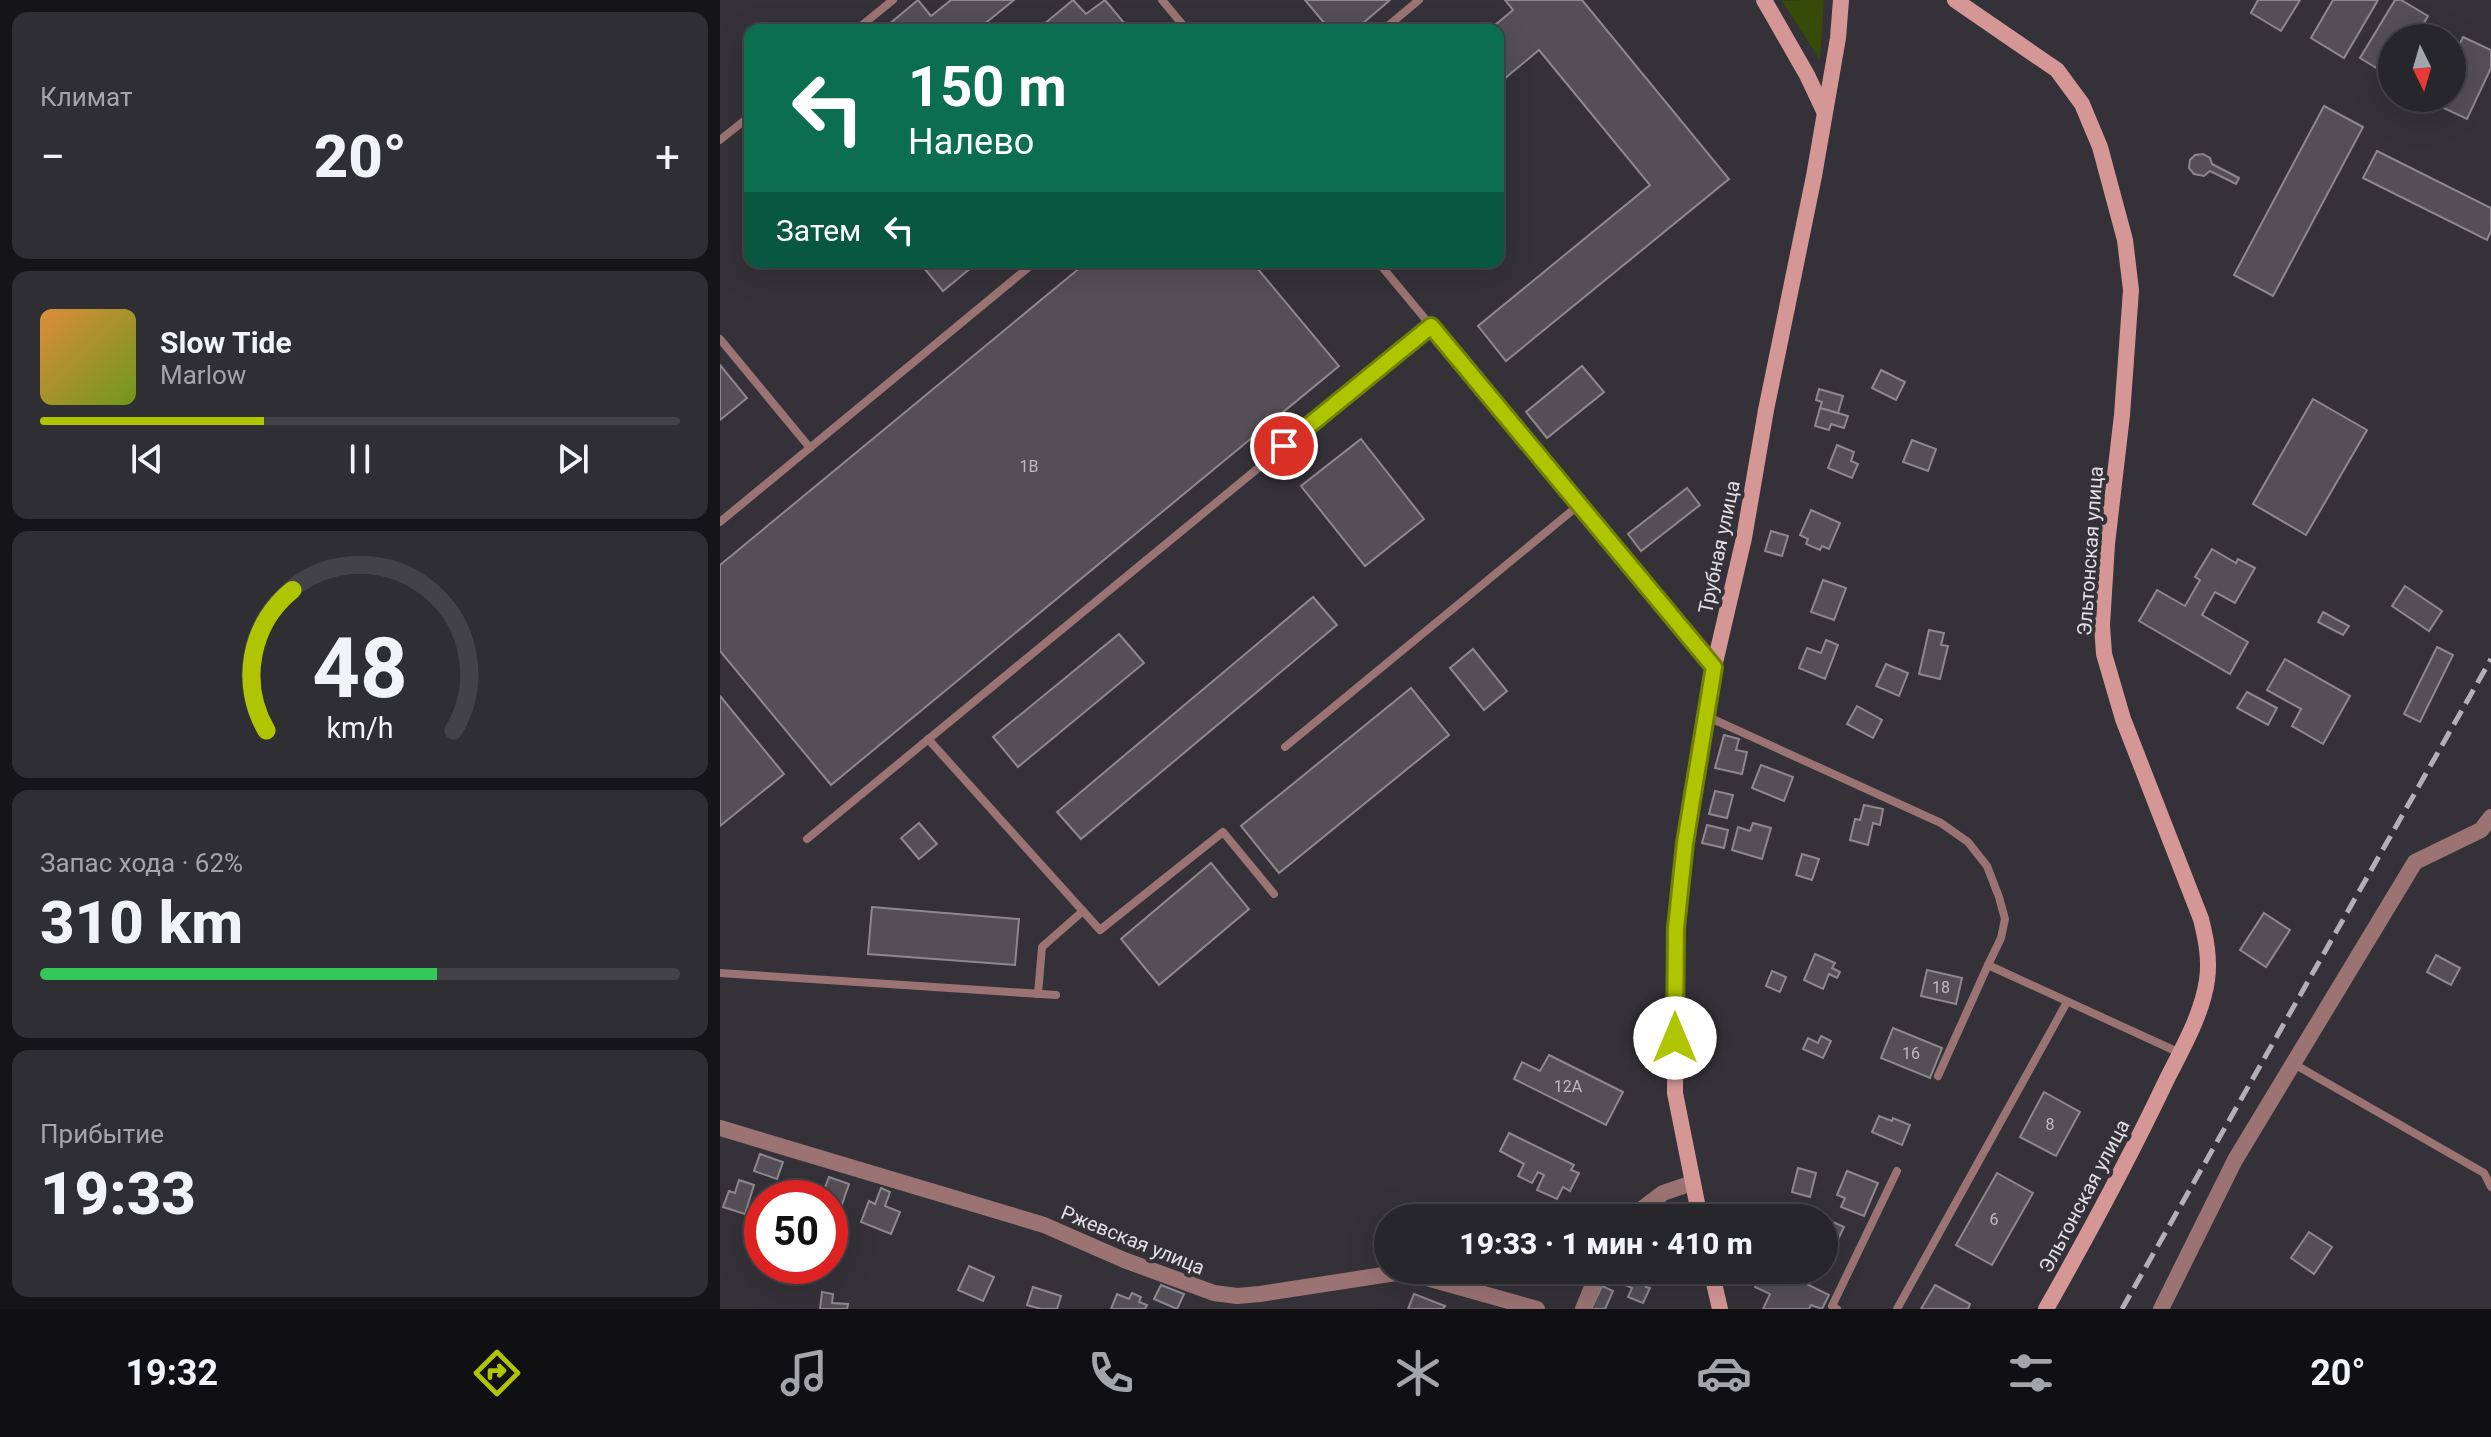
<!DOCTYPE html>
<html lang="ru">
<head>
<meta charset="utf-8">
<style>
	body { margin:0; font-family:Roboto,sans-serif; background:#2f2e32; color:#f1f3f6; height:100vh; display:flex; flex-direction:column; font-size:30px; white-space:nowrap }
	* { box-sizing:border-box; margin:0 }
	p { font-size:26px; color:#a4a5a8 }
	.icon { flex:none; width:44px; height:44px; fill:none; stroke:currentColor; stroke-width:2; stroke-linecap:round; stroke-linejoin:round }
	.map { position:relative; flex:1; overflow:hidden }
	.panel { display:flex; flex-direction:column; gap:12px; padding:12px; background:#151517; width:720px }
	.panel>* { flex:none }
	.banner { position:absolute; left:24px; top:24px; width:760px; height:244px; border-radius:16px; box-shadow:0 8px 32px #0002,0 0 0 2px #434347; background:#0b6e4f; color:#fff; overflow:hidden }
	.needle { width:52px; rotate:175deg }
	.controls { position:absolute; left:1658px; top:24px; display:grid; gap:16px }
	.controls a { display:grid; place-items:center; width:88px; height:88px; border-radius:50%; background:#27262a; box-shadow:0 8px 32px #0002,0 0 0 2px #434347; font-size:40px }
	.speed { position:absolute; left:24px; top:1180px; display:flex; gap:16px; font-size:40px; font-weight:700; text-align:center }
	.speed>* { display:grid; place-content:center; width:104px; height:104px; border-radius:50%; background:#27262a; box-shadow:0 8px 32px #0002,0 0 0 2px #434347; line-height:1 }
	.speed .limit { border:12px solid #d22; background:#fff; color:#111 }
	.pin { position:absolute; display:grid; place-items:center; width:68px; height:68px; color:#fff; margin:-34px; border:4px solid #fff; border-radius:50%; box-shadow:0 2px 8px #0007 }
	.me { position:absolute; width:88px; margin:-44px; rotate:0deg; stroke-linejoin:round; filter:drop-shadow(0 0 6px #0008) }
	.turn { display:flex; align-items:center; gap:28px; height:168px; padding:0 32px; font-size:36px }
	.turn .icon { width:104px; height:104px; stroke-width:2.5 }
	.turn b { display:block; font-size:56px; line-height:68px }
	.then { display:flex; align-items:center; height:76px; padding:0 32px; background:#0003; gap:16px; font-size:30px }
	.big { font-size:60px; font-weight:800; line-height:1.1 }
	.panel .tile { flex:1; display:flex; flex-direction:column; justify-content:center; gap:12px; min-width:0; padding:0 28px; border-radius:16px; background:#2f2e32 }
	.panel .dial { align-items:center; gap:0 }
	.dial svg { height:208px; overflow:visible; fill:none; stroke:#434347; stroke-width:7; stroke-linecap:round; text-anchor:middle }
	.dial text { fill:#f1f3f6; stroke:none }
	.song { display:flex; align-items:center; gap:24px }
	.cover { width:96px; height:96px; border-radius:12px; background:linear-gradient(135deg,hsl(30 70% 55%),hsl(80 70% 35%)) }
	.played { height:8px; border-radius:4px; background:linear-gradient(90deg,#b0c501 35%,#434347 35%) }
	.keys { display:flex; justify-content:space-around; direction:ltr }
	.heat { display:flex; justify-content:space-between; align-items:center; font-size:44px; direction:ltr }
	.charge { height:12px; border-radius:6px; background:linear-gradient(90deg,#34c759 62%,#434347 0) }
	.trip { position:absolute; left:654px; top:1204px; width:464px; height:80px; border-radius:40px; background:#27262a; box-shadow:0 8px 32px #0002,0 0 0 2px #434347; font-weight:800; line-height:80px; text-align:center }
	.menu { display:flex; height:128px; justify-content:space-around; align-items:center; background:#100f11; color:#a4a5a8 }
	.menu .icon { width:56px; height:56px }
	.menu .on { color:#b0c501 }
	.menu b { font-size:36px; color:#f1f3f6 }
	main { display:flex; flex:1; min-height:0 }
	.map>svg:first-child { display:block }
	.green { fill:#364b08 }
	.building { fill:#534f54; stroke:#8d888e; stroke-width:2 }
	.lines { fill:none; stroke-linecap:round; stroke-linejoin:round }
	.lane { stroke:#9b7373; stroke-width:8 }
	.street { stroke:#9b7373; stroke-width:16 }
	.secondary { stroke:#d59796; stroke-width:16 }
	.rail { stroke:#b2b0b5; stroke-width:5; stroke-dasharray:16 8; stroke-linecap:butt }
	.route-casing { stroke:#728001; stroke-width:20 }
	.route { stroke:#b0c501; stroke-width:14 }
	.labels { text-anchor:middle; stroke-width:8; stroke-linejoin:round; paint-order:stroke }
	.number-label { font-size:16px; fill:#bdbbbf }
	.street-label { font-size:20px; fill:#e0dfe3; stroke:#343238 }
</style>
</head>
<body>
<main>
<section class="panel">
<div class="tile"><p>Климат</p>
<div class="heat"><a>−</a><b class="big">20°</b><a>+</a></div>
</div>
<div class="tile">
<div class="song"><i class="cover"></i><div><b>Slow Tide</b><p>Marlow</p></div></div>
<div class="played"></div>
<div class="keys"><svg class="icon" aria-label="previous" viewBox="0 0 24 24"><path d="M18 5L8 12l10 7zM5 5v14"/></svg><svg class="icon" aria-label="pause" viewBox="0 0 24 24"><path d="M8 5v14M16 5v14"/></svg><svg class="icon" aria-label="next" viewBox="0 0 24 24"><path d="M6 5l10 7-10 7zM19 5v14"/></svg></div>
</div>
<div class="tile dial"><svg viewBox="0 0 100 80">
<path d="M14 69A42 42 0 1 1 86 69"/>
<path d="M14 69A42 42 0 0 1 24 15" stroke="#b0c501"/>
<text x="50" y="56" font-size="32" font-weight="700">48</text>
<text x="50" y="72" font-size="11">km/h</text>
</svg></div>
<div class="tile"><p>Запас хода · 62%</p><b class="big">310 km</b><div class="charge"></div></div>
<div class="tile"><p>Прибытие</p><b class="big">19:33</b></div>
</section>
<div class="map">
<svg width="1771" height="1309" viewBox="0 0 1771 1309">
	<rect width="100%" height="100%" fill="#343238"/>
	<path class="green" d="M1084 0H1104L1100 60 1062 1Z"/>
	<g class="building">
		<path d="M198 0 211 16 231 0H294L257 30H162Z"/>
		<path d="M353 0 366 14 385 0 410 30H317Z"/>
		<path d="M585 0H670L635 30H610Z"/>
		<path d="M785 0H862L1009 179 786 361 758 326 930 185 819 50 778 84V30H769L793 10Z"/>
		<path d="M1538 0H1580L1561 31 1531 13Z"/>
		<path d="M1613 0H1658L1624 58 1591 38Z"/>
		<path d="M1675 0H1681L1708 16 1695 38H1672L1671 77 1640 58Z"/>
		<path d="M1743 37 1771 50V68L1747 119 1711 102 1713 98H1732V59Z"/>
		<path d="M1604 106 1643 127 1553 296 1514 275Z"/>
		<path d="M1657 151 1771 208V231L1767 240 1643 178Z"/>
		<path d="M1483 154 1490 158 1492 164 1519 178 1516 184 1490 171 1484 176 1474 174 1469 168 1470 160 1475 155Z"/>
		<path d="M199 262H258L223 291Z"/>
		<path d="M367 262H532L619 366 111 785 0 651V565Z"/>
		<path d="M0 365 27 398 0 420Z"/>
		<path d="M862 366 884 392 827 438 806 412Z"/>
		<path d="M1161 370 1185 382 1176 400 1152 388Z"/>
		<path d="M1099 389 1123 396 1118 413 1100 408 1102 402 1096 400Z"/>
		<path d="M1593 399 1647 430 1586 535 1533 504Z"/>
		<path d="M1100 408 1128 416 1124 428 1111 424 1109 430 1095 426Z"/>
		<path d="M641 439 704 519 645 566 581 486Z"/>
		<path d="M1192 440 1216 449 1208 471 1183 462Z"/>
		<path d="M1117 445 1134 452 1131 461 1138 464 1132 478 1108 468Z"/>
		<path d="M967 488 980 505 921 551 908 534Z"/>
		<path d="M1091 510 1120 523 1109 549 1102 546 1100 550 1086 544 1088 539 1080 535Z"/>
		<path d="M1051 531 1068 536 1062 556 1045 551Z"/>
		<path d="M1492 549 1516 563 1518 559 1535 568 1515 603 1495 592 1482 615 1528 642 1510 674 1419 621 1437 590 1465 606 1480 580 1475 577Z"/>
		<path d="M1103 580 1126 588 1114 620 1091 612Z"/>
		<path d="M1685 586 1722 611 1709 631 1672 606Z"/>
		<path d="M593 597 617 625 361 839 337 812Z"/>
		<path d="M1603 612 1629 626 1623 635 1598 622Z"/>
		<path d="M1209 630 1224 633 1221 645 1228 646 1220 679 1199 674Z"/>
		<path d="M399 634 424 663 298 767 273 737Z"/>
		<path d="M1106 640 1118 645 1105 679 1079 668 1087 648 1101 653Z"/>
		<path d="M1717 647 1733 655 1700 722 1684 714Z"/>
		<path d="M753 649 787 691 764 710 730 668Z"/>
		<path d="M1565 659 1630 696 1603 744 1572 726 1581 709 1547 690Z"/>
		<path d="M1166 664 1188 673 1179 696 1156 686Z"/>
		<path d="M691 688 729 735 559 873 521 826Z"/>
		<path d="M1527 692 1557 708 1548 725 1517 708Z"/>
		<path d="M0 696 64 774 0 826Z"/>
		<path d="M1137 706 1162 720 1153 738 1127 724Z"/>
		<path d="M1004 735 1019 739 1016 750 1027 752 1022 774 995 768Z"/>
		<path d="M1041 765 1073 777 1064 801 1032 788Z"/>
		<path d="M995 791 1013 795 1007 818 989 814Z"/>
		<path d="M1144 805 1163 809 1160 825 1153 823 1148 845 1130 840 1135 819 1140 820Z"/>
		<path d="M199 823 217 844 199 859 181 838Z"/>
		<path d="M1033 823 1051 828 1042 859 1012 850 1018 827 1030 831Z"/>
		<path d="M987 825 1008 830 1004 848 982 843Z"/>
		<path d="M1082 854 1099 859 1092 880 1076 875Z"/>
		<path d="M491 863 529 909 439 985 401 939Z"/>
		<path d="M152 907 299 919 295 965 148 954Z"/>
		<path d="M1544 913 1570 930 1546 967 1520 950Z"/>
		<path d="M1095 954 1115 963 1112 968 1120 972 1117 978 1109 974 1103 989 1084 980Z"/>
		<path d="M1716 955 1740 968 1731 985 1707 972Z"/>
		<path d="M1207 970 1242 978 1236 1004 1201 996Z"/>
		<path d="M1052 971 1066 977 1060 992 1046 986Z"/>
		<path d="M1173 1028 1222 1048 1210 1078 1161 1058Z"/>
		<path d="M1101 1036 1111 1041 1103 1058 1083 1049 1088 1038 1098 1043Z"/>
		<path d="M829 1055 903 1092 886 1125 794 1079 802 1062 820 1071Z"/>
		<path d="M1324 1092 1360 1112 1336 1156 1300 1137Z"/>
		<path d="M1159 1116 1172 1121 1173 1118 1190 1125 1182 1145 1152 1132Z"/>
		<path d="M789 1133 854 1165 851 1170 859 1173 850 1191 843 1187 837 1199 817 1190 824 1175 818 1172 812 1183 798 1176 804 1164 780 1151Z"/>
		<path d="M40 1154 63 1162 57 1179 34 1171Z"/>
		<path d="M1078 1168 1096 1173 1090 1197 1072 1192Z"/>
		<path d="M1127 1171 1158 1183 1144 1216 1121 1207 1125 1198 1117 1195Z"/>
		<path d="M1277 1173 1313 1193 1272 1265 1236 1245Z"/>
		<path d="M109 1177 129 1184 120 1210 110 1206V1198H101Z"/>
		<path d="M19 1180 34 1185 25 1214 3 1207 9 1191 15 1193Z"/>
		<path d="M161 1188 170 1192 165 1206 180 1212 171 1234 141 1222 149 1201 155 1204Z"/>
		<path d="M110 1211 119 1215 110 1240Z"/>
		<path d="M846 1211 860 1218H842Z"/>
		<path d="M1089 1211 1124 1227 1112 1252 1104 1249V1218H1085Z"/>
		<path d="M1589 1232 1612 1247 1594 1274 1571 1258Z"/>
		<path d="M249 1266 274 1277 263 1301 238 1290Z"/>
		<path d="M909 1270H933L926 1287 930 1288 923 1303 908 1297 912 1288 903 1284Z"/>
		<path d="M1043 1270H1058L1109 1295 1102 1309 1091 1305 1089 1309H1043L1050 1294 1035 1287Z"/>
		<path d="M441 1285 464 1294 457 1309 434 1299Z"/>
		<path d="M1215 1285 1250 1304 1248 1309H1201Z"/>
		<path d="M882 1286 893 1291 885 1309H871Z"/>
		<path d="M313 1287 341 1296 337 1309H321L307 1305Z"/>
		<path d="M102 1292 113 1294 112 1303 128 1304 127 1309H100Z"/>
		<path d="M412 1293 421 1297 419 1302 427 1305 425 1309H391L397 1294 409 1299Z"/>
		<path d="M694 1294 725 1306 723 1309H688Z"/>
	</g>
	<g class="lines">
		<g class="lane">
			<path d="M442 0 467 30"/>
			<path d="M136 30 173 0"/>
			<path d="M663 30 699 0"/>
			<path d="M0 140 30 116"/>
			<path d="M658 262 994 667"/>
			<path d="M0 339 90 448"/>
			<path d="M0 522 315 262"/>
			<path d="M986 716 1221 823 1248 842 1267 866 1279 897 1285 919 1281 938 1268 965"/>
			<path d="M208 739 380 930 503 832 554 894"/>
			<path d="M565 747 859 505"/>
			<path d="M87 839 711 326"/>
			<path d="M0 973 336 995"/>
			<path d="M318 994 322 947 363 911"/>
			<path d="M1574 1064 1764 1173 1771 1187"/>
			<path d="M1218 1076 1268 965 1460 1053"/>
			<path d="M1117 1309 1112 1306 1177 1171"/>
			<path d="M1177 1309 1347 1002"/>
		</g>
		<g class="street">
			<path d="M0 1128 324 1225 404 1260 494 1293 517 1296 540 1294 676 1273 696 1275 817 1309"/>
			<path d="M910 1218 943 1193 972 1183"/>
			<path d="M863 1309 879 1270"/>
			<path d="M1441 1309 1515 1160 1695 862 1761 830 1771 817"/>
		</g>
		<g class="secondary">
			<path d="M1044 0 1087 75 1104 111"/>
			<path d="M1235 0 1337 70 1362 104 1380 147 1405 240 1411 290 1402 415 1387 544 1382 625 1384 654 1403 719 1481 919C1486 939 1490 959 1487 980 1482 1015 1462 1049 1446 1081 1409 1159 1368 1235 1326 1309"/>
			<path d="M980 1218 955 1093 956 928 965 843 994 667 1024 538 1046 410 1094 176 1118 38 1121 0"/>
			<path d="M991 1270 1000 1309"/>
		</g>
		<path class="rail" d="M1402 1309 1771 659"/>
	</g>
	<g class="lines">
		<g class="route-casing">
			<path id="route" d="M564 446 711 326 994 667 965 843 956 928 955 1038"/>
		</g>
		<use href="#route" class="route"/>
	</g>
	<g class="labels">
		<g class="number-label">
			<text x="309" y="472">1В</text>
			<text x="1221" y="993">18</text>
			<text x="1191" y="1059">16</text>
			<text x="848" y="1092">12А</text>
			<text x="1330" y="1130">8</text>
			<text x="1274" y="1225">6</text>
		</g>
		<g class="street-label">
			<text transform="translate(999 547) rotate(-78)" y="7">Трубная улица</text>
			<text transform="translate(1370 551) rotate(-86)" y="7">Эльтонская улица</text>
			<text transform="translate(1364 1196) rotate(-62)" y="7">Эльтонская улица</text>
			<text transform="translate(413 1240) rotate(22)" y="7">Ржевская улица</text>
		</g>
	</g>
</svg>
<div class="controls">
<a><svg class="needle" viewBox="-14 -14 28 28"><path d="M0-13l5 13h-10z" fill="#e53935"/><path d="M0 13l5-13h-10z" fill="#a4a5a8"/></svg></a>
</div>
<div class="speed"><div class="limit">50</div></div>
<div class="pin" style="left:564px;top:446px;background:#d93025"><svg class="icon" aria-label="arrive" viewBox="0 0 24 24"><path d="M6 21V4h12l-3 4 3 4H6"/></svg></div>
<svg class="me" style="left:955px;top:1038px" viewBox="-20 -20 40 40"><circle r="19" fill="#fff"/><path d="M0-13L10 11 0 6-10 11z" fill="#b0c501"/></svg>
<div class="trip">19:33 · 1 мин · 410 m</div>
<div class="banner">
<div class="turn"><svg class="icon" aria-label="left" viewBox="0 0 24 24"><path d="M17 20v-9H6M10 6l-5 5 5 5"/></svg><div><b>150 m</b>Налево</div></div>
<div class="then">Затем<svg class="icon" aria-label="left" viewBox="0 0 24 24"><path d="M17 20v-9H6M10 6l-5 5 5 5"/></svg></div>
</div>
</div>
</main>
<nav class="menu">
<b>19:32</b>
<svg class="icon on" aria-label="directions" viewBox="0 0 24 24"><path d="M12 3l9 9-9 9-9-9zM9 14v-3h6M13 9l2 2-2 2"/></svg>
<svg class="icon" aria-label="music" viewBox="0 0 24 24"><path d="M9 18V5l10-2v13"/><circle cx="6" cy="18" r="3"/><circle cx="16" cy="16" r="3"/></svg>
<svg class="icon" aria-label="phone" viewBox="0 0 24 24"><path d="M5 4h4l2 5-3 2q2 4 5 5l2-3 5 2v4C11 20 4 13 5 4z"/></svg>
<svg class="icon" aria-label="climate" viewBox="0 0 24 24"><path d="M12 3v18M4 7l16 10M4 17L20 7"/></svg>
<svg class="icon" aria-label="car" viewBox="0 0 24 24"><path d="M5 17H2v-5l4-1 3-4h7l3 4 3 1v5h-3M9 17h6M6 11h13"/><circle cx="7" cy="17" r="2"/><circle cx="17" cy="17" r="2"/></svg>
<svg class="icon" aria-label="filters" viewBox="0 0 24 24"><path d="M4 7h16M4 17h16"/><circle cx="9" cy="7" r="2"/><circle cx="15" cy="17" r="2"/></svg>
<b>20°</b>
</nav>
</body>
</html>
